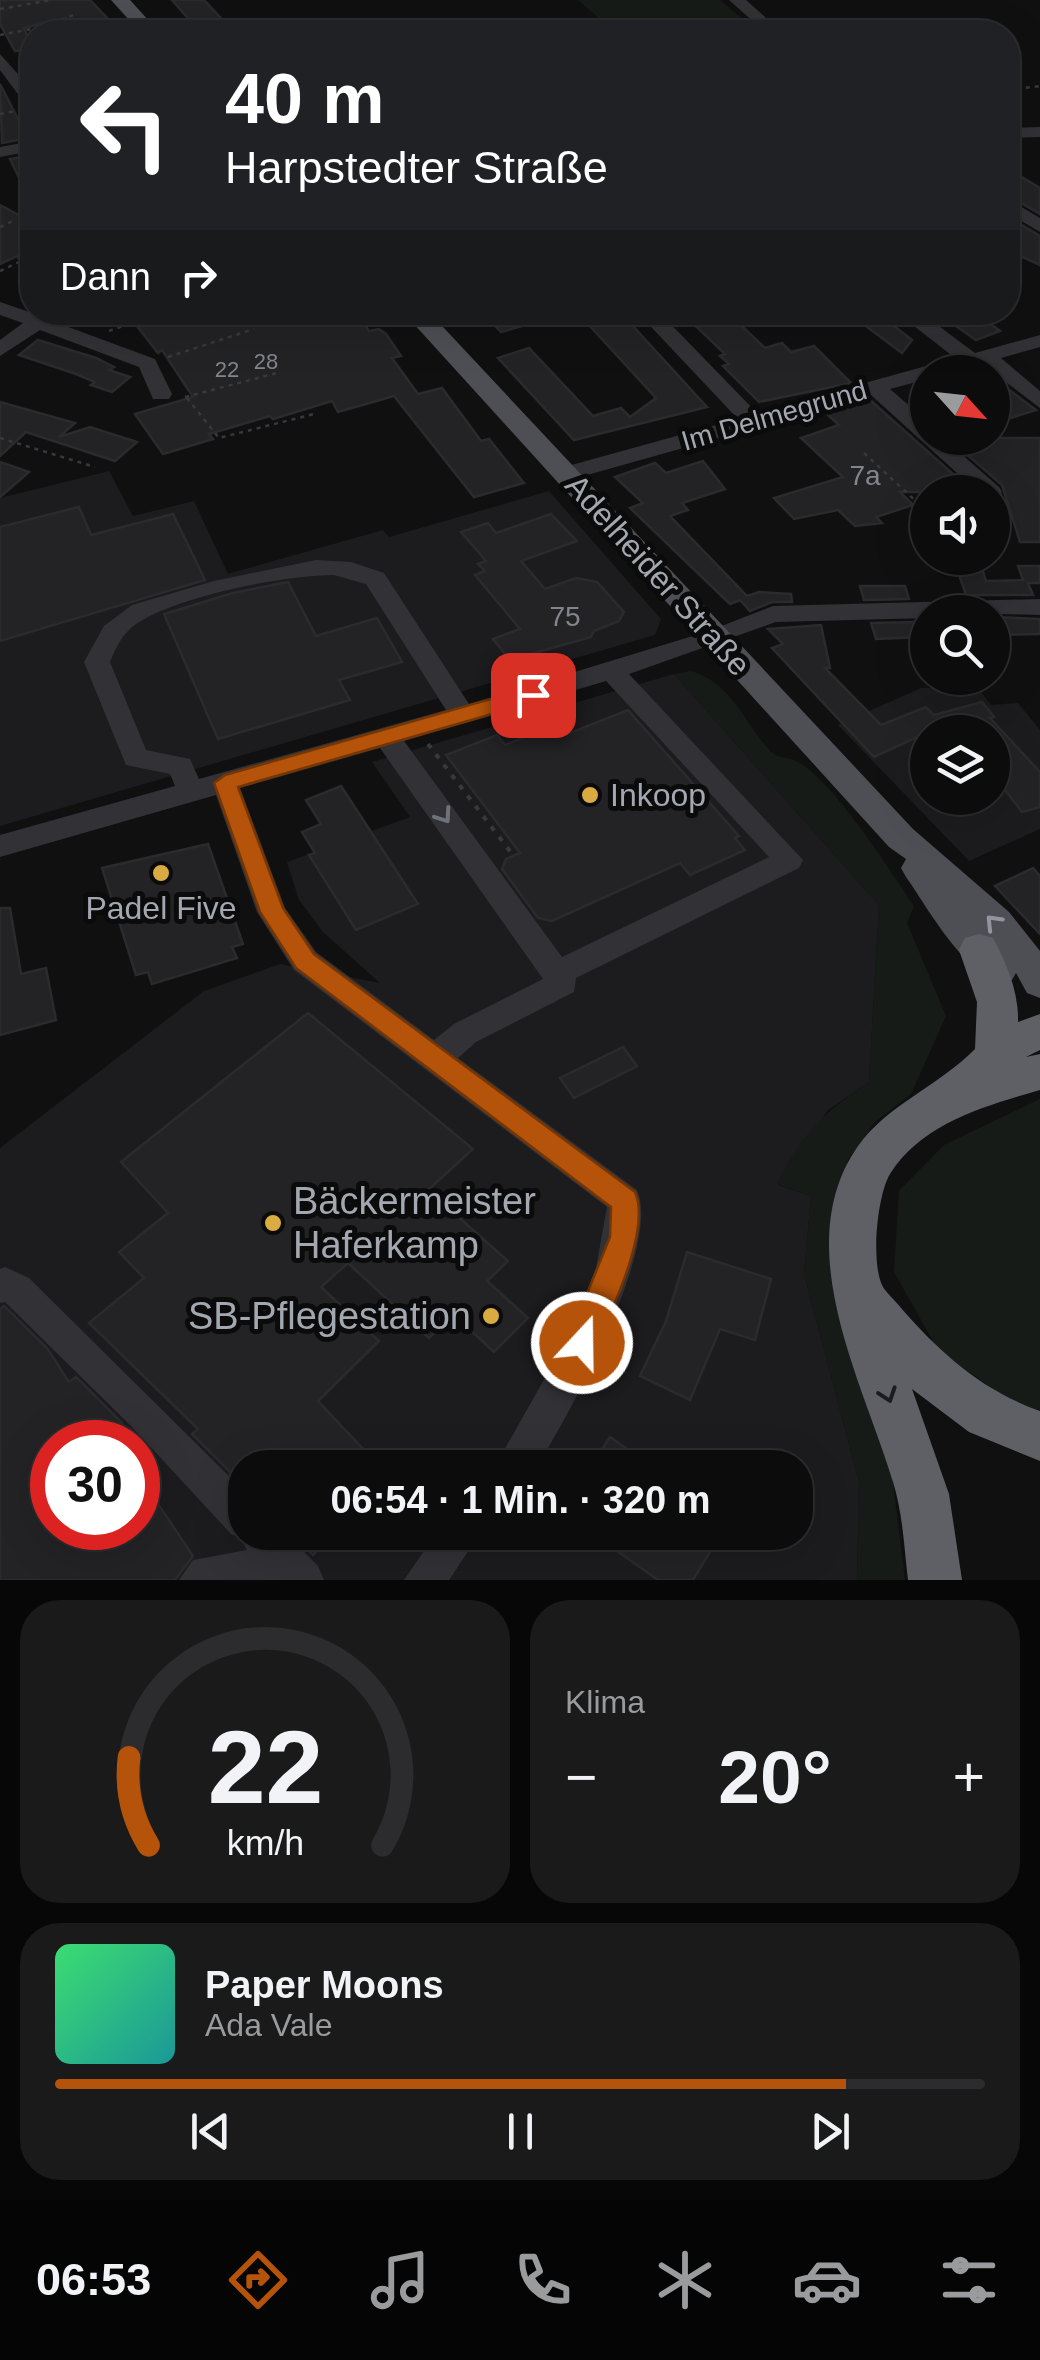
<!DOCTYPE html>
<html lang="de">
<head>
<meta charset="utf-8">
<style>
	body { margin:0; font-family:Arial,sans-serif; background:#1a1a1b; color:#f1f3f6; height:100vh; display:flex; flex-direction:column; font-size:38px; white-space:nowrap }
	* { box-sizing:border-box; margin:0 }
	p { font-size:32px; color:#9a9b9d }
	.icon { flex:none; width:55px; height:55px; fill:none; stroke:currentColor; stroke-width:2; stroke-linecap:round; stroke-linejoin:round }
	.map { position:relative; height:1580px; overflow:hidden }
	.sheet { display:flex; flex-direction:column; gap:20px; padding:20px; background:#070707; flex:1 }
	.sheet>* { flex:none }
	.guide { position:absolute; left:20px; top:20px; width:1000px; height:305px; border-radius:40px; box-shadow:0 10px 40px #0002,0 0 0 2px #2c2c2e; background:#202124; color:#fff; overflow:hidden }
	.needle { width:65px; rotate:117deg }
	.controls { position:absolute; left:910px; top:355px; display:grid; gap:20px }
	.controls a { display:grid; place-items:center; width:100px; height:100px; border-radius:50%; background:#0c0c0d; box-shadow:0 10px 40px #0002,0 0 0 2px #2c2c2e; font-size:50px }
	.speed { position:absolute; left:30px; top:1420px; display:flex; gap:20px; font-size:50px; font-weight:700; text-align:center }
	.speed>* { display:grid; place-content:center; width:130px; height:130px; border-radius:50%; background:#0c0c0d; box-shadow:0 10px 40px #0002,0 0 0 2px #2c2c2e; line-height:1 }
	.speed .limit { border:15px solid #d22; background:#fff; color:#111 }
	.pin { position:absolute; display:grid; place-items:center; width:85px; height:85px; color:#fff; margin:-42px; border-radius:20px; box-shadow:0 5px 15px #0006 }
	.me { position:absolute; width:110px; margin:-55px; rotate:21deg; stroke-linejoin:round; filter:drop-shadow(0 0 8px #0008) }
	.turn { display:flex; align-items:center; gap:35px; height:210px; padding:0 40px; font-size:45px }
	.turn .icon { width:130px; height:130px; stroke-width:2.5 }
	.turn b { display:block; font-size:70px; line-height:85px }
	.then { display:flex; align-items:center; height:95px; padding:0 40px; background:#0003; gap:20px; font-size:38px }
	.big { font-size:75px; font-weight:600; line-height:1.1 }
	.sheet .widget { flex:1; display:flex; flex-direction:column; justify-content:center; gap:15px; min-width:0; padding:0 35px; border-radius:40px; background:#1a1a1b }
	.sheet .dial { align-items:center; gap:0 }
	.dial svg { height:260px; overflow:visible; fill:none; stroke:#2c2c2e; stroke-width:7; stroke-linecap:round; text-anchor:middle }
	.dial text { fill:#f1f3f6; stroke:none }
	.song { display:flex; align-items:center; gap:30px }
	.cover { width:120px; height:120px; border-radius:15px; background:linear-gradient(135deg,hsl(140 70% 55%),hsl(180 70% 35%)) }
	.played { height:10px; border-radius:5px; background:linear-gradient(90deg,#b45309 85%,#2c2c2e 85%) }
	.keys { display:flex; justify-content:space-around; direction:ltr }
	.heat { display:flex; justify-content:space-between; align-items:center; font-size:55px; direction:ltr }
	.sheet .tiles { flex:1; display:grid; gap:20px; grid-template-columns:1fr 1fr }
	.widget:last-child { grid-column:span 2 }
	.trip { position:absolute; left:228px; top:1450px; width:585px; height:100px; border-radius:40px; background:#0c0c0d; box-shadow:0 10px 40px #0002,0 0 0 2px #2c2c2e; font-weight:600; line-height:100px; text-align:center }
	.menu { display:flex; height:160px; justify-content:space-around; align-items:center; background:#050505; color:#9a9b9d }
	.menu .icon { width:70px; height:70px }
	.menu .on { color:#b45309 }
	.menu b { font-size:45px; color:#f1f3f6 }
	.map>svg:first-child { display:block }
	.built { fill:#1c1c1e; fill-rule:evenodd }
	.green { fill:#171b18 }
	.building { fill:#232325; stroke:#2b2a2d; stroke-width:2.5 }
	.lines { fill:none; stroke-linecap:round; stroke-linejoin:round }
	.path-far1 { stroke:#38393d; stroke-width:2.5; stroke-dasharray:4 5; stroke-linecap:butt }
	.path { stroke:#38393d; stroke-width:4; stroke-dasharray:5 8; stroke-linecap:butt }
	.minor { fill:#323236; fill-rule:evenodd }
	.major { fill:#4e4f54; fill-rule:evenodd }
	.highway { fill:#5e6066; fill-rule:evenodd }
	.oneway { stroke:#707279 }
	.oneway2 { stroke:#92959e }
	.oneway3 { stroke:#1c1c1e }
	.route { fill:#b45309; stroke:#753606; stroke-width:2.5 }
	.poi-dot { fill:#d9ab41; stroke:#0b0b0c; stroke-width:4 }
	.labels { text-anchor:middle; stroke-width:10; stroke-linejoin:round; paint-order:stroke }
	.far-number-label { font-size:22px; fill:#82858c }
	.far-street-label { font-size:28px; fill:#a3a7b0; stroke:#0b0b0c }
	.number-label { font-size:28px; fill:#82858c }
	.street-label { font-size:32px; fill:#a3a7b0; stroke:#0b0b0c }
	.poi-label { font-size:32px; fill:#a3a7b0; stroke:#0b0b0c; text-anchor:start }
	.near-poi-label { font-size:38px; fill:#a3a7b0; stroke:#0b0b0c; text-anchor:start }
</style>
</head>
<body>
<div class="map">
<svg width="1040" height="1580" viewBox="0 0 1040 1580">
	<rect width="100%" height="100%" fill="#101011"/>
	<g class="built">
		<path d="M109 471 133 516 194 501 228 574 383 530 389 537 549 491 661 619 655 635 0 826V498Z"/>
		<path d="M674 674 879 905 869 1082 828 1110 778 1185 811 1196 804 1274 859 1482 857 1580H0V1148L204 991 280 964 380 983 323 932 299 900 287 862 410 817 372 762ZM52 1442H138V1528H52ZM245 1468H795V1532H245Z"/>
		<path d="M921 688H978L991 705 1018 703 1040 730V829L969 861 838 725ZM928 732H992V798H928Z"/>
	</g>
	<g class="green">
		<path d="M578 0H720L758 32H615Z"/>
		<path d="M691 671C732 683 743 721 770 751 779 760 788 756 798 762 834 782 890 870 914 906L907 923 946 1016 911 1094 875 1122 848 1160 829 1253 838 1301 891 1467 905 1580H857L859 1482 804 1274 811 1196 777 1184C801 1134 823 1113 869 1082L879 905 674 674Z"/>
		<path d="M1040 1099V1410L1013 1403 938 1350 894 1272 899 1191 944 1145Z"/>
	</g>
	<g class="building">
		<path d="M0 0H90L110 21 75 29 66 18 24 28 32 48 15 51 0 24Z"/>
		<path d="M172 0H204L231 29 200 32Z"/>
		<path d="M0 84 28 138 2 143Z"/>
		<path d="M32 155V205L10 159Z"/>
		<path d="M1008 169 1040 188V214L1008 195Z"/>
		<path d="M0 205 32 222V278L17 256 0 264Z"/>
		<path d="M1008 217 1040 236V265L1008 250Z"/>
		<path d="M126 312 359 316 369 331 379 329 386 334 401 356 392 358 418 394 442 388 481 441 489 439 524 483 474 497 394 396 338 412 332 401 273 419 270 416 209 434 213 439 163 454 135 414 193 397 162 350 158 353Z"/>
		<path d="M483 312H549L550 318 501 332Z"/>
		<path d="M577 312H620L707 407 574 440 498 358 529 348 593 416 621 408 630 417 656 398Z"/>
		<path d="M681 312H727L765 348 782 343 791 352 814 346 851 383 759 402 723 366 729 364 720 356 725 354Z"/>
		<path d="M847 312H876L912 340 902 353Z"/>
		<path d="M936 312H974L1000 331 976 340Z"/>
		<path d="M38 340 96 358 114 367 109 370 130 377 112 392 91 385 95 382 76 374 19 355Z"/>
		<path d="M992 377 1036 410 1004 420 992 410Z"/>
		<path d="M869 399 973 492H900L913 505 876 517 882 523 855 526 838 510 794 519 774 498 843 477 801 438 839 425 825 412Z"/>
		<path d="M0 402 75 423 59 437 90 427 137 442 115 461 26 432 0 456Z"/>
		<path d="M948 438H1040V542H1020L1002 485Z"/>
		<path d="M703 461 725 489 682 503 688 510 670 516 747 596 759 592 791 594 792 602H772L750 611 740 600 730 604 630 508 643 503 615 477 655 463 666 473Z"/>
		<path d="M0 462 29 472 0 497Z"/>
		<path d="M79 507 91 535 173 514 205 580 0 641V527Z"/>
		<path d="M551 514 577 541 521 561 545 589 576 578 597 582 624 612 619 621 594 631 591 637 510 660 493 639 520 629 475 575 485 571 478 564 486 561 461 532 488 523 496 533Z"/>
		<path d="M1018 566H1040V583H1028L1033 595H966L957 569 982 568 986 581 1023 580Z"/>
		<path d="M288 582 316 636 377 618 402 662 339 680 350 700 218 739 164 614 233 593Z"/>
		<path d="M860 586H905L909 599 864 600Z"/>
		<path d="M993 617 1040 619V634L999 635Z"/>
		<path d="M917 622 922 637 876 639 871 623Z"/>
		<path d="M821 625 830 668H825L881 725 926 707 934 715 982 702 994 717 990 718 1040 772V807L1022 812 992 773V732H928L874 757 772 648 783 644 768 629Z"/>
		<path d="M628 710 739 836 735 838 745 850 690 875 680 863 552 921 538 918 502 869 506 859 520 853 446 755 497 735 505 745 551 726 560 737Z"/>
		<path d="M341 786 418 904 356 930 309 855 315 853 302 832 321 824 306 800Z"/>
		<path d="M208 844 243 944 232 947 237 958 152 984 148 972 136 975 102 868Z"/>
		<path d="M1033 868 1040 876V934L995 886Z"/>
		<path d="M0 908H10L21 974 46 968 56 1020 0 1035Z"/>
		<path d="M308 1013 473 1149 428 1190 508 1261 487 1281 528 1318 494 1352 453 1314 429 1338 348 1263 321 1287 379 1341 318 1401 381 1468H245V1487L192 1434 198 1429 89 1323 144 1278 119 1252 168 1213 121 1162Z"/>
		<path d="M623 1047 637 1066 574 1098 560 1078Z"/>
		<path d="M687 1252 771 1279 755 1340 720 1329 690 1400 640 1376 666 1321Z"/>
		<path d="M4 1306 47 1348 69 1382 76 1377 122 1423 109 1433 116 1442H52V1528H138V1474L193 1556 175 1580H0V1309Z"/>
		<path d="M610 1437 655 1468H590Z"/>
		<path d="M290 1532H335L313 1555Z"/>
		<path d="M590 1532H722L693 1580H658Z"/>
	</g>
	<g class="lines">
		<g class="path-far1">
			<path d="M0 9 51 0"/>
			<path d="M0 35 47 26 73 15"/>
			<path d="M1008 90 1040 86"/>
			<path d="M0 114 15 111"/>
			<path d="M0 227 13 221"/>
			<path d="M0 271 32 256"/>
			<path d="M268 319 291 312"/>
			<path d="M109 331 162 312"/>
			<path d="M168 357 254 329"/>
			<path d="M185 397 277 373"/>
			<path d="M187 398 219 438 314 414"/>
			<path d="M0 438 95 467"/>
			<path d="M864 453 919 504"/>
		</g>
		<path class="path" d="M428 744 513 855"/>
		<g class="minor">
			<path d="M729 0H746L782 32H765Z"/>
			<path d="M0 54 32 90V106L26 105 0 70Z"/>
			<path d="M1040 127V137L1008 138V128Z"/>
			<path d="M32 141V151L0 157V147Z"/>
			<path d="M1008 199 1040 218V232L1008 213Z"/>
			<path d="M0 302 35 314 55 312 52 321 155 359 172 394 169 399H153L139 367 40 330 0 356V340L23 323 0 315Z"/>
			<path d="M637 312H659L757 413 955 358 896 312H920L975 353 1040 335V347L1001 358 1040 391V408L982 364 951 372H928V379L890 389 928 422V438H943L999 487 1002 492 992 499V492H978L871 395 573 479H557V469L738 419Z"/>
			<path d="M316 560 351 562 384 573 469 704 706 632 773 606 1040 599V615L928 612V618L776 622 629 674 803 860 799 868 576 978 574 992 476 1042 458 1058 637 1190C662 1245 568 1418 536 1468H494L572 1330 596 1268 607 1207 294 970 257 912 216 795 0 857V835L175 786 170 774 126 765 84 662 104 626 132 605 214 581ZM334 575 366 584 446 710 199 779 190 759 146 750 110 662C116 647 123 633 136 624 178 596 284 575 334 575ZM606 681 769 857 562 957 404 741ZM380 748 543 979 454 1024 434 1040 316 952 285 908 240 788Z"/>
			<path d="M5 1267 29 1278 245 1492V1532H284L318 1566 324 1580H179L193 1560 247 1550 240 1537 231 1534 133 1428 5 1302 0 1303V1269Z"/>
			<path d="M437 1532H481L449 1580H404Z"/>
		</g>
		<g class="major">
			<path d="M111 0H130L159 32H140Z"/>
			<path d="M403 312H429L913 829 1009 912 1040 951V998L1027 993 1016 973 1012 980C974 993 927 906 906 877L901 868 906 859 889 847Z"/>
		</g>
		<path class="highway" d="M979 934 993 938C1007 964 1019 993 1018 1022L1040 1014V1050L1026 1057 1040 1054V1090C986 1106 923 1122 890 1174 877 1196 871 1261 882 1285 885 1292 896 1301 901 1308 940 1353 983 1391 1040 1411V1461L969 1432 912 1389 949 1494 962 1580H908C904 1547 903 1514 893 1482 863 1382 788 1246 858 1146 887 1105 940 1085 975 1049L977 1002 959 950 965 938Z"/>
	</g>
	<defs><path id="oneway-chevron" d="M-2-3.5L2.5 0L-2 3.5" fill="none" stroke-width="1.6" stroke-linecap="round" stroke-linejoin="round" transform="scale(2.5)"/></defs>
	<use class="oneway" href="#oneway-chevron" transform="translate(444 816) rotate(55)"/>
	<use class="oneway2" href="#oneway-chevron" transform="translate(993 922) rotate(-134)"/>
	<use class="oneway3" href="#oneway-chevron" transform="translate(888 1395) rotate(71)"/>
	<path class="route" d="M533 687 541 689V700L238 787 283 908 314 954 635 1192C652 1230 609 1316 593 1353L582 1358 571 1353 567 1343 610 1237 611 1207 296 968 260 912 214 783 225 775Z"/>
	<g class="poi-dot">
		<circle cx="590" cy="795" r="10"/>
		<circle cx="161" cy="873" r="10"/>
		<circle cx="273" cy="1223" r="10"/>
		<circle cx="491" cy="1316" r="10"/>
	</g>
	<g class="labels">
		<g class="far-number-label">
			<text x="266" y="369">28</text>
			<text x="227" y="377">22</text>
		</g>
		<g class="far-street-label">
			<text transform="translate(774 415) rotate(-16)" y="10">Im Delmegrund</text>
		</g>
		<g class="number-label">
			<text x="865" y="485">7a</text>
			<text x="565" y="626">75</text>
		</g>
		<g class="street-label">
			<text transform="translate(658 575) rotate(48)" y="11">Adelheider Straße</text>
		</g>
		<g class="poi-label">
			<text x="610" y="806">Inkoop</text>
			<text x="161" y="919" text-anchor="middle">Padel Five</text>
		</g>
		<g class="near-poi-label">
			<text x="293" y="1214">Bäckermeister<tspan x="293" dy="44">Haferkamp</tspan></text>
			<text x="471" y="1329" text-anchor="end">SB-Pflegestation</text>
		</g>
	</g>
</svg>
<div class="controls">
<a><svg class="needle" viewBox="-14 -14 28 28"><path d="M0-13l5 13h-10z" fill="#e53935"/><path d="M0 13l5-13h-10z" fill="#9a9b9d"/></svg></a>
<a><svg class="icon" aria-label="sound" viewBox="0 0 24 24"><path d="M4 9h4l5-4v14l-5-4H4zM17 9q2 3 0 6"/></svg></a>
<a><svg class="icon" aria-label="search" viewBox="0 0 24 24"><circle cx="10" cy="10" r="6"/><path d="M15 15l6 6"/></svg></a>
<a><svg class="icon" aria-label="layers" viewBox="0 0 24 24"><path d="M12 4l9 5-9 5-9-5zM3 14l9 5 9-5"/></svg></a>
</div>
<div class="speed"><div class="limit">30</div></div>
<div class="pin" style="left:533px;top:695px;background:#d93025"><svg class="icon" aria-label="arrive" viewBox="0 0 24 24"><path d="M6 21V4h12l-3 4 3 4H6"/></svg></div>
<svg class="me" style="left:582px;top:1343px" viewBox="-20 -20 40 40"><circle r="17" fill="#b45309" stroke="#fff" stroke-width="3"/><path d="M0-11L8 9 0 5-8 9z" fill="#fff"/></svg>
<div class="trip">06:54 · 1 Min. · 320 m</div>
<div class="guide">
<div class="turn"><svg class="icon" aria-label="left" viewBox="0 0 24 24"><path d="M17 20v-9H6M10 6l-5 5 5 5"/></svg><div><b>40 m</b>Harpstedter Straße</div></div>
<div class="then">Dann<svg class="icon" aria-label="right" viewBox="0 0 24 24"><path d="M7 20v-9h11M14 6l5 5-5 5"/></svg></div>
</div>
</div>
<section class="sheet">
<div class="tiles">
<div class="widget dial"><svg viewBox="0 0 100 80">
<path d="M14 69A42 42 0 1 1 86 69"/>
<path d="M14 69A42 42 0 0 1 8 42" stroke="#b45309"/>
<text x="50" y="56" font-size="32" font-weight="700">22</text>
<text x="50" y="72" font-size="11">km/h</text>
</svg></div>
<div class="widget"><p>Klima</p>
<div class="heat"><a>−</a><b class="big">20°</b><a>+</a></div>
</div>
<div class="widget">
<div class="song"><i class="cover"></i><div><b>Paper Moons</b><p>Ada Vale</p></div></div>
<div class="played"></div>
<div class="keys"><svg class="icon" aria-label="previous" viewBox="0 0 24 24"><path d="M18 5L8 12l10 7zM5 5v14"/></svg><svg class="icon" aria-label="pause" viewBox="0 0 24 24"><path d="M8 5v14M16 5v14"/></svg><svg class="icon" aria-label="next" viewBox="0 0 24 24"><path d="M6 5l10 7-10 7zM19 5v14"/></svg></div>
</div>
</div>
</section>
<nav class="menu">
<b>06:53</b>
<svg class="icon on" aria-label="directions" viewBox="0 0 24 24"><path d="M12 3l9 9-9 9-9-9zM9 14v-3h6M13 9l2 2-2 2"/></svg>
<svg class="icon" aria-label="music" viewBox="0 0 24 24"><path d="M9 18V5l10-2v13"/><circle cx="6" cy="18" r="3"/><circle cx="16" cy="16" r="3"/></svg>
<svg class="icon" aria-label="phone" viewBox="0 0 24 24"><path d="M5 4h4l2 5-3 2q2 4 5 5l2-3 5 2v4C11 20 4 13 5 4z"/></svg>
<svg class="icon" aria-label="climate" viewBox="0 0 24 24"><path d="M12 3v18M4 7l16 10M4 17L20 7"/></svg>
<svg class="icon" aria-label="car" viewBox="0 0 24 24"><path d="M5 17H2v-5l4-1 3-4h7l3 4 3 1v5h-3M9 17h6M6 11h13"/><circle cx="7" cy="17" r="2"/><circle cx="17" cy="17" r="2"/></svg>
<svg class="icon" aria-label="filters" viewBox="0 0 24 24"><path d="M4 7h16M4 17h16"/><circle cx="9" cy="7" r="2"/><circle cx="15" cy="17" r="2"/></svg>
</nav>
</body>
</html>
